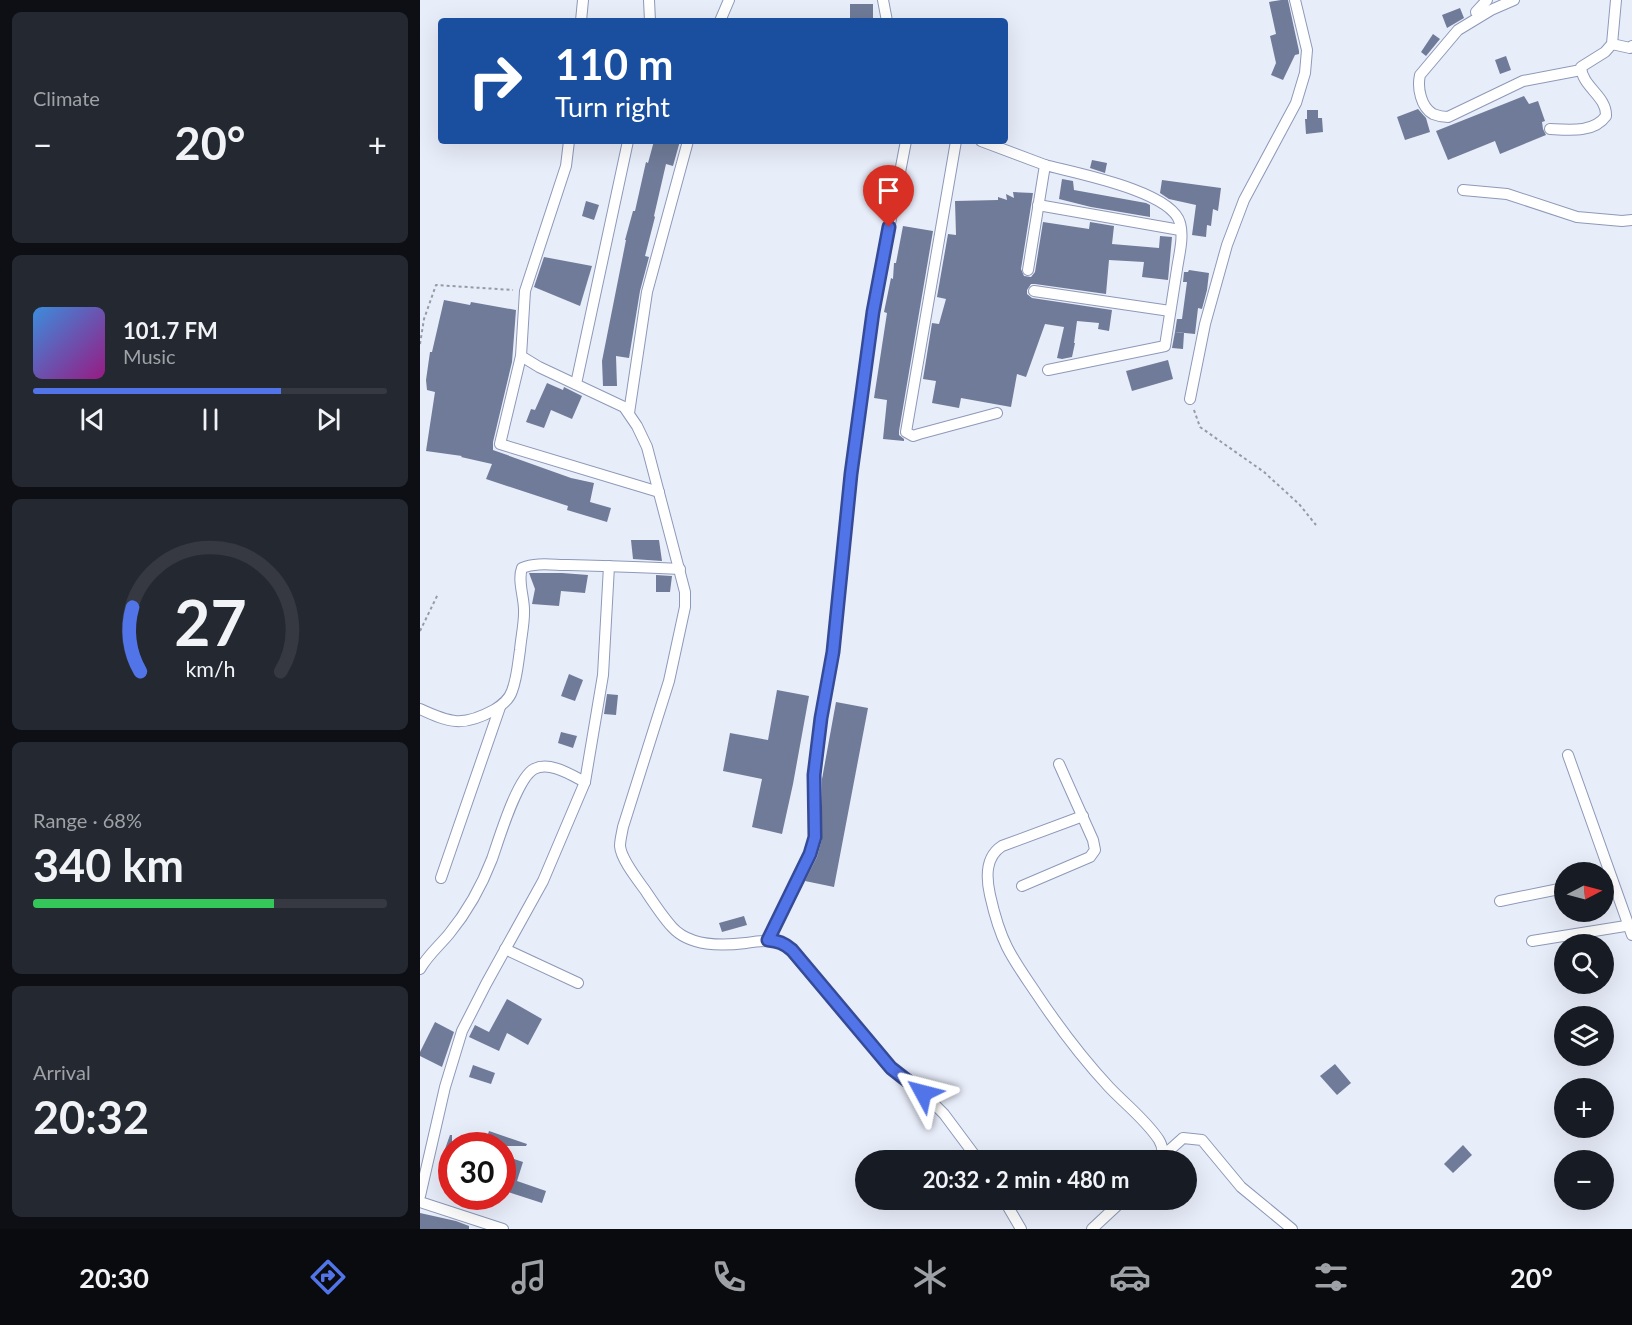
<!DOCTYPE html>
<html lang="en">
<head>
<meta charset="utf-8">
<style>
	body { margin:0; font-family:Lato,sans-serif; background:#242831; color:#f1f3f6; height:100vh; display:flex; flex-direction:column; font-size:22px; white-space:nowrap }
	* { box-sizing:border-box; margin:0 }
	p { font-size:20px; color:#9ea1a6 }
	.icon { flex:none; width:33px; height:33px; fill:none; stroke:currentColor; stroke-width:2; stroke-linecap:round; stroke-linejoin:round }
	.map { position:relative; flex:1; overflow:hidden }
	.panel { display:flex; flex-direction:column; gap:12px; padding:12px; background:#0d0f14; width:420px }
	.panel>* { flex:none }
	.top-card { position:absolute; left:18px; top:18px; width:570px; height:126px; border-radius:6px; box-shadow:0 6px 24px #0002; background:#1a4fa0; color:#fff; overflow:hidden }
	.needle { width:39px; rotate:84deg }
	.controls { position:absolute; left:1134px; top:862px; display:grid; gap:12px }
	.controls a { display:grid; place-items:center; width:60px; height:60px; border-radius:50%; background:#171b24; box-shadow:0 6px 24px #0002; font-size:30px }
	.speed { position:absolute; left:18px; top:1132px; display:flex; gap:12px; font-size:30px; font-weight:700; text-align:center }
	.speed>* { display:grid; place-content:center; width:78px; height:78px; border-radius:50%; background:#171b24; box-shadow:0 6px 24px #0002; line-height:1 }
	.speed .limit { border:9px solid #d22; background:#fff; color:#111 }
	.pin { position:absolute; display:grid; place-items:center; width:51px; height:51px; color:#fff; margin:-62px -26px; border-radius:50% 50% 50% 0; rotate:-45deg; box-shadow:0 0 6px #0007 }
	.pin .icon { rotate:45deg }
	.me { position:absolute; width:66px; margin:-33px; rotate:308deg; stroke-linejoin:round; filter:drop-shadow(0 0 4px #0008) }
	.turn { display:flex; align-items:center; gap:21px; height:126px; padding:0 18px; font-size:27px }
	.turn .icon { width:78px; height:78px; stroke-width:2.5 }
	.turn b { display:block; font-size:42px; line-height:51px }
	.big { font-size:45px; font-weight:700; line-height:1.1 }
	.panel .widget { flex:1; display:flex; flex-direction:column; justify-content:center; gap:9px; min-width:0; padding:0 21px; border-radius:9px; background:#242831 }
	.panel .dial { align-items:center; gap:0 }
	.dial svg { height:156px; overflow:visible; fill:none; stroke:#363941; stroke-width:7; stroke-linecap:round; text-anchor:middle }
	.dial text { fill:#f1f3f6; stroke:none }
	.song { display:flex; align-items:center; gap:18px }
	.cover { width:72px; height:72px; border-radius:9px; background:linear-gradient(135deg,hsl(210 70% 55%),hsl(310 70% 35%)) }
	.played { height:6px; border-radius:3px; background:linear-gradient(90deg,#5274e9 70%,#363941 70%) }
	.keys { display:flex; justify-content:space-around; direction:ltr }
	.heat { display:flex; justify-content:space-between; align-items:center; font-size:33px; direction:ltr }
	.charge { height:9px; border-radius:4px; background:linear-gradient(90deg,#34c759 68%,#363941 0) }
	.trip { position:absolute; left:435px; top:1150px; width:342px; height:60px; border-radius:30px; background:#171b24; box-shadow:0 6px 24px #0002; font-weight:700; line-height:60px; text-align:center }
	.tab-bar { display:flex; height:96px; justify-content:space-around; align-items:center; background:#090b0e; color:#9ea1a6 }
	.tab-bar .icon { width:42px; height:42px }
	.tab-bar .active { color:#5274e9 }
	.tab-bar b { font-size:27px; color:#f1f3f6 }
	main { display:flex; flex:1; min-height:0 }
	.map>svg:first-child { display:block }
	.building { fill:#6f7b98 }
	.lines { fill:none; stroke-linecap:round; stroke-linejoin:round }
	.minor-casing { stroke:#8d99b8; stroke-width:12 }
	.path { stroke:#969ba7; stroke-width:2; stroke-dasharray:3 3; stroke-linecap:butt }
	.minor { stroke:#fff; stroke-width:10 }
	.route-casing { stroke:#354b97; stroke-width:15 }
	.route { stroke:#5274e9; stroke-width:10 }
</style>
</head>
<body>
<main>
<section class="panel">
<div class="widget"><p>Climate</p>
<div class="heat"><a>−</a><b class="big">20°</b><a>+</a></div>
</div>
<div class="widget">
<div class="song"><i class="cover"></i><div><b>101.7 FM</b><p>Music</p></div></div>
<div class="played"></div>
<div class="keys"><svg class="icon" aria-label="previous" viewBox="0 0 24 24"><path d="M18 5L8 12l10 7zM5 5v14"/></svg><svg class="icon" aria-label="pause" viewBox="0 0 24 24"><path d="M8 5v14M16 5v14"/></svg><svg class="icon" aria-label="next" viewBox="0 0 24 24"><path d="M6 5l10 7-10 7zM19 5v14"/></svg></div>
</div>
<div class="widget dial"><svg viewBox="0 0 100 80">
<path d="M14 69A42 42 0 1 1 86 69"/>
<path d="M14 69A42 42 0 0 1 10 36" stroke="#5274e9"/>
<text x="50" y="56" font-size="32" font-weight="700">27</text>
<text x="50" y="72" font-size="11">km/h</text>
</svg></div>
<div class="widget"><p>Range · 68%</p><b class="big">340 km</b><div class="charge"></div></div>
<div class="widget"><p>Arrival</p><b class="big">20:32</b></div>
</section>
<div class="map">
<svg width="1212" height="1229" viewBox="0 0 1212 1229">
	<rect width="100%" height="100%" fill="#e8edfa"/>
	<g class="building">
		<path d="M861 0H868L879 51V54L875 55 863 80 851 75 856 63 850 36 856 34 849 2Z"/>
		<rect x="430" y="4" width="23" height="17"/>
		<path d="M1040 8 1044 18 1027 28 1022 15Z"/>
		<path d="M1013 34 1020 39 1006 56 1001 52Z"/>
		<path d="M1086 56 1091 70 1080 74 1075 60Z"/>
		<path d="M1104 96 1109 104 1118 101 1125 121 1122 122 1123 129 1126 135 1080 154 1075 141 1028 160 1016 131Z"/>
		<path d="M998 109 1006 118 1010 132 985 140 977 117Z"/>
		<path d="M887 110H898V118H902L903 132 886 134 885 119H887Z"/>
		<path d="M234 141H260L253 166 246 164 234 216 235 217 225 256 229 257 220 291 209 358 196 356 197 386H183L182 361 206 240H205L213 211H215L226 162 228 163Z"/>
		<path d="M672 160 687 163 685 173 670 168Z"/>
		<path d="M642 179 653 181 654 190 726 203 730 205V217L671 207 639 199Z"/>
		<path d="M742 180 801 188 798 211 793 209 791 226 787 225 786 237 772 235 776 205 749 199 740 193Z"/>
		<path d="M593 192 613 193 601 269 604 276 611 277 615 272 623 222 669 229 670 222 694 226 692 244 739 248 740 236 752 237 748 280 722 277 724 262 689 260 686 294 615 284H611L607 290V294L612 298 692 310 689 331 678 329 679 323 657 321 654 343H655L652 357 642 359 637 358 644 327 625 324 606 377 597 374 591 407 541 398 539 408 512 403 516 381 503 379 512 323 519 324 526 299 517 297 528 234 536 235 535 201 578 200V197L587 200 586 194 594 198Z"/>
		<path d="M166 201 179 205 174 220 162 216Z"/>
		<path d="M483 226 513 231 479 431V435L484 439V441L463 439 467 400 454 398 467 313 464 312 471 278 473 279 474 263H476Z"/>
		<path d="M124 257 172 266 160 306 114 287Z"/>
		<path d="M769 270 789 273 787 290 782 309 778 308 775 334 755 332 757 319H762L767 282H763L764 272H768Z"/>
		<path d="M24 300 50 305 51 302 96 310 92 362 73 442V450L151 478 174 483 170 502 191 508 187 522 147 510 148 506 66 479 72 464 41 457 42 456 6 451 15 392 7 390 6 380 10 352H12Z"/>
		<path d="M755 332 764 333 763 349 752 348Z"/>
		<path d="M748 360 753 379 712 391 706 371Z"/>
		<path d="M127 383 143 390 144 387 162 396 152 419 131 410 124 428 106 422 111 409 115 410Z"/>
		<path d="M211 540H239L242 561 213 559Z"/>
		<path d="M109 573H142L168 575 165 593 141 591 139 606 112 604 115 589Z"/>
		<path d="M236 575 252 576 250 592H236Z"/>
		<path d="M149 674 163 680 155 701 141 696Z"/>
		<path d="M357 690 389 696 373 784 362 834 332 827 342 779 303 771 310 733 348 740Z"/>
		<path d="M187 694 198 695 196 715 184 714Z"/>
		<path d="M416 702 448 708 414 887 385 881 397 857 402 839V779Z"/>
		<path d="M141 732 157 736 153 748 138 743Z"/>
		<path d="M324 916 327 925 302 932 299 923Z"/>
		<path d="M87 999 122 1019 108 1045 87 1033 79 1051 49 1037 55 1025 69 1032Z"/>
		<path d="M15 1022 34 1032 22 1067 0 1056V1052Z"/>
		<path d="M915 1064 931 1083 917 1095 900 1076Z"/>
		<path d="M53 1065 75 1073 71 1084 49 1077Z"/>
		<path d="M69 1131 107 1144 106 1146H74L65 1143Z"/>
		<path d="M30 1135H32V1167L20 1163Z"/>
		<path d="M1043 1145 1052 1155 1033 1173 1024 1164Z"/>
		<path d="M82 1155 103 1162 97 1181 126 1191 122 1203 82 1190Z"/>
		<path d="M0 1213 36 1221 49 1226V1229H0Z"/>
	</g>
	<g class="lines">
		<g class="minor-casing">
			<g id="minor">
				<path d="M229 0 230 21"/>
				<path d="M463 0 467 21"/>
				<path d="M1094 0 1071 10 1038 30 1000 75C997 88 1001 107 1013 114 1018 116 1023 117 1028 117L1103 81 1161 70"/>
				<path d="M1056 12 1067 0"/>
				<path d="M161 21 163 0"/>
				<path d="M300 21 309 0"/>
				<path d="M1192 44 1210 48 1212 46"/>
				<path d="M1130 129C1149 130 1174 133 1186 116 1187 96 1162 87 1161 67L1185 52 1192 44 1196 0"/>
				<path d="M149 141 146 166 105 291 101 356 119 367 204 407 217 426 227 447 265 592V607L249 681 203 827C202 833 200 840 200 846 201 859 217 879 225 890 233 902 242 916 252 927 270 947 302 946 326 943 340 941 353 939 366 945L471 1068 503 1093 524 1114 559 1161"/>
				<path d="M536 141 486 432 493 436 499 434 577 413"/>
				<path d="M561 141 625 165 608 270"/>
				<path d="M625 165C655 173 752 191 760 223 764 237 759 255 757 269 753 294 749 320 745 346L628 370"/>
				<path d="M1043 190 1087 194 1157 217 1202 221 1212 220"/>
				<path d="M618 205 760 230"/>
				<path d="M614 291 750 311"/>
				<path d="M101 356 80 444 239 492"/>
				<path d="M156 384 208 141"/>
				<path d="M770 399 785 324 807 245 824 200 876 103 885 73 887 50 875 0"/>
				<path d="M209 413 227 292 268 141"/>
				<path d="M0 709C30 723 43 727 74 710 82 705 89 700 92 691 97 678 98 663 100 650 101 638 104 625 104 613 105 599 97 581 102 568 116 562 133 565 148 565 186 566 223 567 260 569"/>
				<path d="M1148 755 1212 935"/>
				<path d="M663 816 582 846C565 857 566 877 570 895 574 913 579 931 587 947 595 963 606 978 616 993 638 1026 662 1058 689 1087 705 1104 726 1120 739 1140 743 1147 744 1154 740 1161"/>
				<path d="M21 878 80 707"/>
				<path d="M602 886 670 857 675 850 673 840 639 764"/>
				<path d="M1080 901 1144 888"/>
				<path d="M348 940 390 854 395 837 394 775 401 718 413 652 431 474 453 312 486 141"/>
				<path d="M1112 941 1212 925"/>
				<path d="M85 949 158 983"/>
				<path d="M0 969C8 955 19 946 29 934 47 912 62 885 72 859 79 839 97 778 114 769 130 761 151 775 165 782"/>
				<path d="M743 1156 763 1138 782 1140 821 1187 872 1229"/>
				<path d="M0 1196 25 1087 42 1031 66 984 123 881 165 782 183 675 189 566"/>
				<path d="M584 1200 601 1229"/>
				<path d="M0 1202 83 1229"/>
				<path d="M672 1229 703 1200"/>
			</g>
		</g>
		<g class="path">
			<path d="M0 344 4 319 16 285 93 290"/>
			<path d="M774 410 780 427 844 472 879 504 896 525"/>
			<path d="M0 631 18 594"/>
		</g>
		<use href="#minor" class="minor"/>
	</g>
	<g class="lines">
		<g class="route-casing">
			<path id="route" d="M469 227 453 312 431 474 413 652 401 718 394 775 395 837 390 854 348 940C358 941 364 943 372 950L471 1068 503 1093"/>
		</g>
		<use href="#route" class="route"/>
	</g>
</svg>
<div class="controls">
<a><svg class="needle" viewBox="-14 -14 28 28"><path d="M0-13l5 13h-10z" fill="#e53935"/><path d="M0 13l5-13h-10z" fill="#9ea1a6"/></svg></a>
<a><svg class="icon" aria-label="search" viewBox="0 0 24 24"><circle cx="10" cy="10" r="6"/><path d="M15 15l6 6"/></svg></a>
<a><svg class="icon" aria-label="layers" viewBox="0 0 24 24"><path d="M12 4l9 5-9 5-9-5zM3 14l9 5 9-5"/></svg></a>
<a>+</a>
<a>−</a>
</div>
<div class="speed"><div class="limit">30</div></div>
<div class="pin" style="left:469px;top:227px;background:#d93025"><svg class="icon" aria-label="arrive" viewBox="0 0 24 24"><path d="M6 21V4h12l-3 4 3 4H6"/></svg></div>
<svg class="me" style="left:503px;top:1093px" viewBox="-20 -20 40 40"><path d="M0-17L14 15 0 8-14 15z" fill="#5274e9" stroke="#fff" stroke-width="4"/></svg>
<div class="trip">20:32 · 2 min · 480 m</div>
<div class="top-card">
<div class="turn"><svg class="icon" aria-label="right" viewBox="0 0 24 24"><path d="M7 20v-9h11M14 6l5 5-5 5"/></svg><div><b>110 m</b>Turn right</div></div>
</div>
</div>
</main>
<nav class="tab-bar">
<b>20:30</b>
<svg class="icon active" aria-label="directions" viewBox="0 0 24 24"><path d="M12 3l9 9-9 9-9-9zM9 14v-3h6M13 9l2 2-2 2"/></svg>
<svg class="icon" aria-label="music" viewBox="0 0 24 24"><path d="M9 18V5l10-2v13"/><circle cx="6" cy="18" r="3"/><circle cx="16" cy="16" r="3"/></svg>
<svg class="icon" aria-label="phone" viewBox="0 0 24 24"><path d="M5 4h4l2 5-3 2q2 4 5 5l2-3 5 2v4C11 20 4 13 5 4z"/></svg>
<svg class="icon" aria-label="climate" viewBox="0 0 24 24"><path d="M12 3v18M4 7l16 10M4 17L20 7"/></svg>
<svg class="icon" aria-label="car" viewBox="0 0 24 24"><path d="M5 17H2v-5l4-1 3-4h7l3 4 3 1v5h-3M9 17h6M6 11h13"/><circle cx="7" cy="17" r="2"/><circle cx="17" cy="17" r="2"/></svg>
<svg class="icon" aria-label="filters" viewBox="0 0 24 24"><path d="M4 7h16M4 17h16"/><circle cx="9" cy="7" r="2"/><circle cx="15" cy="17" r="2"/></svg>
<b>20°</b>
</nav>
</body>
</html>
